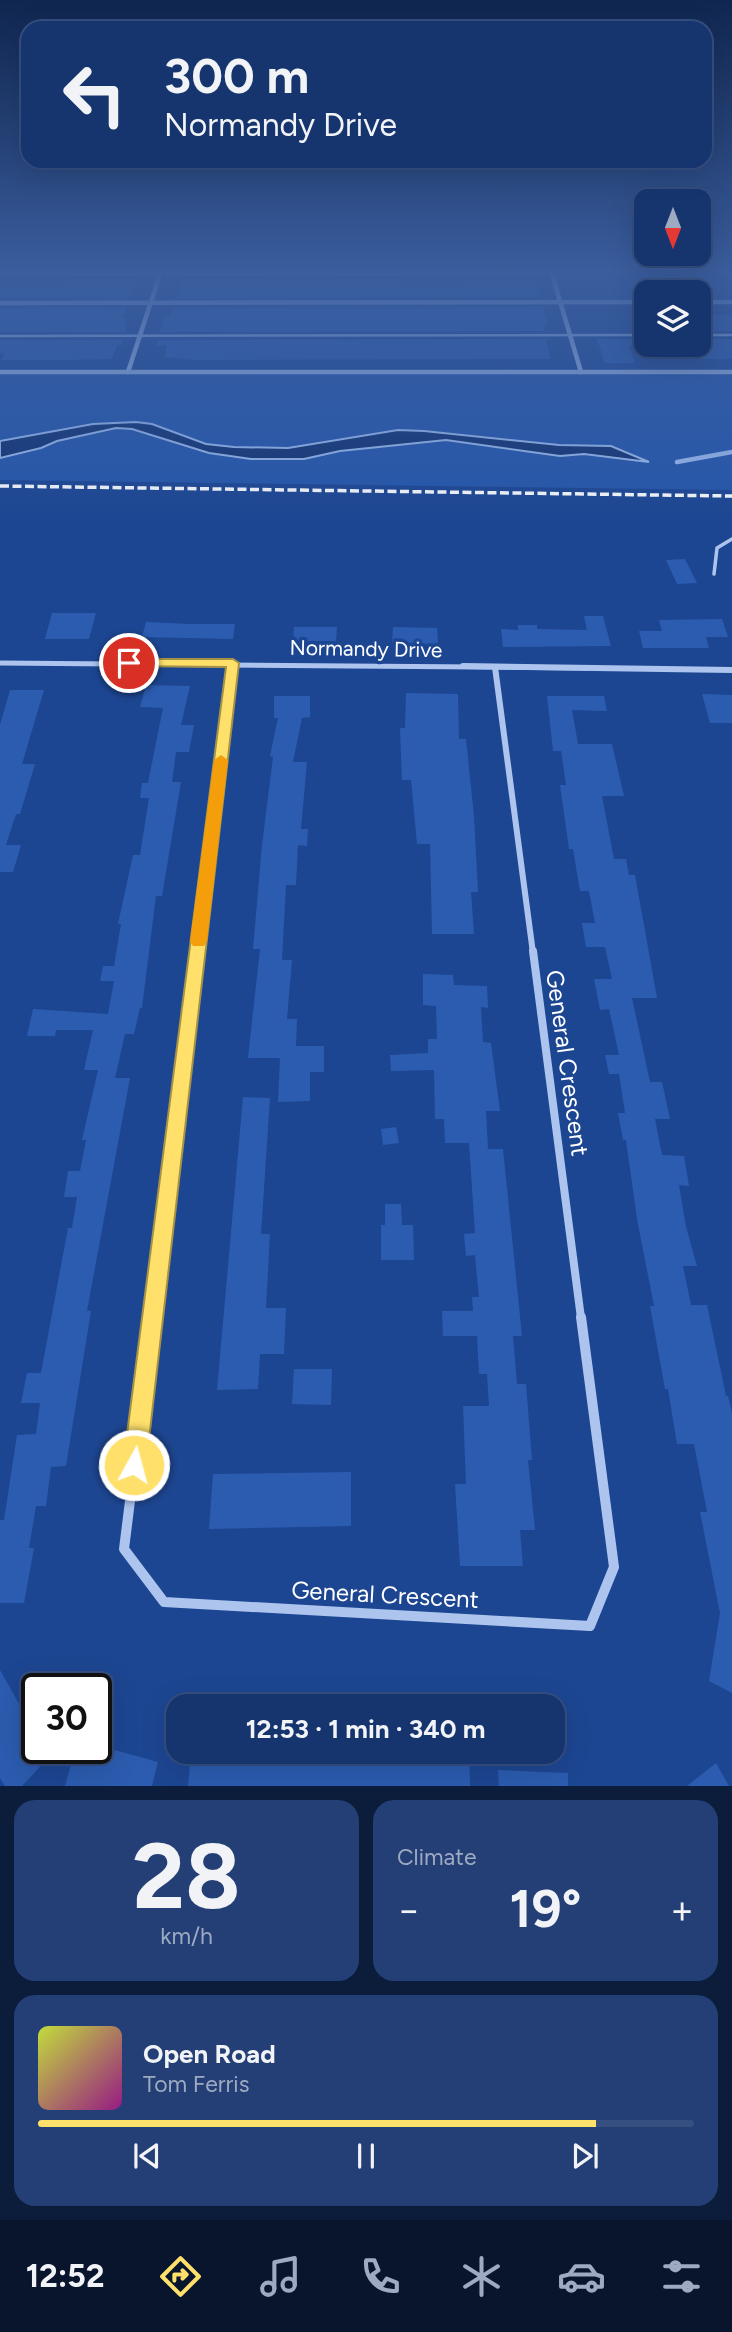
<!DOCTYPE html>
<html lang="en">
<head>
<meta charset="utf-8">
<style>
	body { margin:0; font-family:Figtree,sans-serif; background:#233f76; color:#f1f3f6; height:100vh; display:flex; flex-direction:column; font-size:26px; white-space:nowrap }
	* { box-sizing:border-box; margin:0 }
	p { font-size:23px; color:#9eaac2 }
	.icon { flex:none; width:38px; height:38px; fill:none; stroke:currentColor; stroke-width:2; stroke-linecap:round; stroke-linejoin:round }
	.map { position:relative; height:1786px; overflow:hidden }
	.details { display:flex; flex-direction:column; gap:14px; padding:14px; background:#0c1d3c; flex:1 }
	.details>* { flex:none }
	.guide { position:absolute; left:21px; top:21px; width:691px; height:147px; border-radius:21px; box-shadow:0 7px 28px #0002,0 0 0 2px #354f81; background:#16346e; color:#f1f3f6; overflow:hidden }
	.needle { width:46px; rotate:180deg }
	.fabs { position:absolute; left:634px; top:189px; display:grid; gap:14px }
	.fabs a { display:grid; place-items:center; width:77px; height:77px; border-radius:14px; background:#16346e; box-shadow:0 7px 28px #0002,0 0 0 2px #354f81; font-size:35px }
	.speed { position:absolute; left:21px; top:1673px; display:flex; gap:14px; font-size:35px; font-weight:700; text-align:center }
	.speed>* { display:grid; place-content:center; width:91px; height:91px; border-radius:50%; background:#16346e; box-shadow:0 7px 28px #0002,0 0 0 2px #354f81; line-height:1 }
	.speed .limit { border:4px solid #111; border-radius:10px; background:#fff; color:#111 }
	.pin { position:absolute; display:grid; place-items:center; width:60px; height:60px; color:#fff; margin:-30px; border:4px solid #fff; border-radius:50%; box-shadow:0 2px 7px #0007 }
	.me { position:absolute; width:77px; margin:-38px; rotate:7deg; stroke-linejoin:round; filter:drop-shadow(0 0 5px #0008) }
	.turn { display:flex; align-items:center; gap:24px; height:147px; padding:0 28px; font-size:32px }
	.turn .icon { width:91px; height:91px; stroke-width:2.5 }
	.turn b { display:block; font-size:49px; line-height:60px }
	.big { font-size:52px; font-weight:700; line-height:1.1 }
	.details .widget { flex:1; display:flex; flex-direction:column; justify-content:center; gap:10px; min-width:0; padding:0 24px; border-radius:21px; background:#233f76 }
	.details .dial { align-items:center; gap:0 }
	.dial b { font-size:91px; line-height:1 }
	.song { display:flex; align-items:center; gap:21px }
	.cover { width:84px; height:84px; border-radius:10px; background:linear-gradient(135deg,hsl(70 70% 55%),hsl(310 70% 35%)) }
	.played { height:7px; border-radius:4px; background:linear-gradient(90deg,#fee06b 85%,#354f81 85%) }
	.keys { display:flex; justify-content:space-around; direction:ltr }
	.heat { display:flex; justify-content:space-between; align-items:center; font-size:38px; direction:ltr }
	.details .tiles { flex:1; display:grid; gap:14px; grid-template-columns:1fr 1fr }
	.widget:last-child { grid-column:span 2 }
	.trip { position:absolute; left:166px; top:1694px; width:399px; height:70px; border-radius:21px; background:#16346e; box-shadow:0 7px 28px #0002,0 0 0 2px #354f81; font-weight:700; line-height:70px; text-align:center }
	.tabs { display:flex; height:112px; justify-content:space-around; align-items:center; background:#09152c; color:#9eaac2 }
	.tabs .icon { width:49px; height:49px }
	.tabs .on { color:#fee06b }
	.tabs b { font-size:32px; color:#f1f3f6 }
	.map>svg:first-child { display:block }
	.green { fill:#2657ab }
	.water { fill:#133370; stroke:#a0bff0; stroke-width:2 }
	.lines { fill:none; stroke-linecap:round; stroke-linejoin:round }
	.stream { stroke:#a0bff0; stroke-width:4.5 }
	.building { fill:#2c5cb0 }
	.lane-far1 { stroke:#adc5ee; stroke-width:2.5 }
	.lane { stroke:#adc5ee; stroke-width:3.5 }
	.street-far4 { stroke:#adc5ee; stroke-width:4.5 }
	.street-far3 { stroke:#adc5ee; stroke-width:5 }
	.street-far2 { stroke:#adc5ee; stroke-width:6 }
	.street-far1 { stroke:#adc5ee; stroke-width:8 }
	.street { stroke:#adc5ee; stroke-width:10 }
	.rail { stroke:#fff; stroke-width:3.5; stroke-dasharray:9 3.5; stroke-linecap:butt }
	.route { fill:#fee06b; stroke:#a59246; stroke-width:2 }
	.slow { fill:#f59e0b }
	.labels { text-anchor:middle; stroke-width:7; stroke-linejoin:round; paint-order:stroke }
	.street-label { font-size:21px; fill:#fff; stroke:#1d4692 }
	.near-street-label { font-size:24px; fill:#fff; stroke:#1d4692 }
</style>
</head>
<body>
<div class="map">
<svg width="732" height="1786" viewBox="0 0 732 1786">
	<rect width="100%" height="100%" fill="#1d4692"/>
	<path class="green" d="M0 374H732V490L0 480Z"/>
	<path class="water" d="M136 422 152 424 206 444 234 447 288 448 398 430 424 431 559 445 611 446 649 462 584 454 560 456 446 440 340 451 304 459H251L209 453 132 429 116 428 57 441 41 448 0 458V441L93 424Z"/>
	<g class="lines">
		<path class="stream" d="M677 462 732 452"/>
	</g>
	<g class="building">
		<path d="M137 278 130 298H0V285H63L66 279Z"/>
		<path d="M183 278H269L268 284 322 283V281H336V278H403V287L464 286 463 281H534L540 297 176 298Z"/>
		<path d="M543 307 548 325H545L544 331 160 332 164 317H170L173 308Z"/>
		<path d="M0 308H127L123 318H127L124 327H127L125 332H0Z"/>
		<rect x="698" y="315" width="34" height="16"/>
		<path d="M546 339 550 359 193 360 165 357 167 345 156 346 158 340Z"/>
		<path d="M597 339H646V346H629L635 363H605Z"/>
		<rect x="698" y="339" width="34" height="20"/>
		<path d="M0 340H123L121 345H117L112 359 66 360H1L4 353H0Z"/>
		<path d="M685 559 697 583 677 584 666 560Z"/>
		<path d="M52 613H96L89 639H45Z"/>
		<path d="M584 616H603L611 646 503 647 501 629 518 630V625H537V629L587 630Z"/>
		<path d="M722 619 728 637H706L709 648H643L639 631H662L659 620Z"/>
		<path d="M146 622 189 624H235L233 639 142 637Z"/>
		<path d="M294 627H337L336 641H293Z"/>
		<path d="M393 627 437 628 438 644 392 643Z"/>
		<path d="M146 685 190 686 181 725H194L189 752H176L172 782H181L162 896H156L142 1008H140L134 1034H125L115 1078H130L87 1311H91L66 1466 51 1467 46 1506H36L29 1548H34L24 1603H0V1520H4L17 1435 36 1434 40 1403H21L27 1373H41L68 1228H72L77 1197H64L68 1171H80L86 1140H82L98 1070H84L93 1030H56L55 1036H27L33 1009 108 1014 114 981H100L103 966H114L121 924H118L133 855H140L149 798H140L142 783H148L163 708 140 707Z"/>
		<path d="M10 690H44L22 764H35L20 814H16L6 845H21L13 872H0V725Z"/>
		<path d="M406 693 458 694 459 739H466L474 816 478 892H471L474 934H432L430 844H417L411 780H402L400 728H405Z"/>
		<path d="M702 694 732 695V723H710Z"/>
		<path d="M274 696H310V717L302 718 293 762H307L301 829H308L307 846 298 845 296 885H286L282 960H292L287 1019H297L296 1046H324V1072H310V1101L278 1102 280 1058H248L260 949H253L262 845 273 757 270 756 278 718H274Z"/>
		<path d="M547 696H604L607 711 572 710 578 744H612L624 796H602L614 859H626L629 875H635L657 998H632L650 1082H662L670 1119H655L662 1155 684 1156 689 1186 679 1185 686 1227 697 1266H683L691 1305H707L726 1396H728L732 1413V1693L709 1681 720 1613 700 1512H707L694 1444H677L668 1389H665L650 1306H654L637 1219 626 1140H623L618 1113H625L619 1074H609L605 1055H619L609 1009 600 1010 594 979H612L605 947H586L582 923H595L589 891H580L573 849H569L560 785H566L561 751H553Z"/>
		<path d="M423 974 453 975 454 985 487 986 488 1008 481 1007 483 1042 491 1043 500 1111H486L488 1149H503L522 1336H513L517 1384H526L532 1460H528L535 1530H520L523 1566H460L455 1484H466L463 1406H489L487 1374H479L477 1336H443L442 1311H473L472 1297H479L475 1255 466 1256 464 1234 475 1233 469 1143H445L444 1119H435L434 1070 391 1071 390 1055 428 1053V1039H437L436 1006 423 1005Z"/>
		<path d="M243 1097 270 1098 261 1234H270L266 1308H286L284 1354H260L258 1389 217 1390Z"/>
		<path d="M396 1127 399 1143 383 1145 381 1129Z"/>
		<path d="M385 1204H401L402 1225H413L414 1260H381V1225H385Z"/>
		<path d="M294 1369H332L331 1405 292 1404Z"/>
		<path d="M351 1472V1526L209 1529 213 1474Z"/>
		<path d="M0 1670 37 1736V1748H44L49 1757 22 1786H5L0 1778Z"/>
		<path d="M96 1745 158 1762 152 1786H65L76 1748H96Z"/>
		<path d="M191 1752H469L470 1786H188Z"/>
		<path d="M716 1763 729 1786H687Z"/>
		<path d="M498 1770 568 1773V1786H499Z"/>
	</g>
	<g class="lines">
		<g class="lane-far1">
			<path d="M0 274H551"/>
			<path d="M698 335H732"/>
			<path d="M0 336 646 335"/>
		</g>
		<path class="lane" d="M714 574 717 548 732 539"/>
		<g class="street-far4">
			<path d="M551 271 581 372"/>
			<path d="M698 302H732"/>
			<path d="M0 303 646 302"/>
			<path d="M0 372H732"/>
			<path d="M128 372 161 271"/>
		</g>
		<g class="street-far3">
			<path d="M0 663 588 668"/>
			<path d="M232 668 233 663"/>
		</g>
		<g class="street-far2">
			<path d="M463 666 732 670"/>
			<path d="M495 667 533 953"/>
			<path d="M197 953 233 666"/>
		</g>
		<g class="street-far1">
			<path d="M533 951 581 1318"/>
			<path d="M152 1318 198 951"/>
		</g>
		<path class="street" d="M153 1317 124 1549 164 1602 590 1626 614 1567 581 1317"/>
		<path class="rail" d="M0 486 732 496"/>
	</g>
	<linearGradient id="sky" x2="0" y2="1"><stop stop-color="#102650"/><stop offset="0.52" stop-color="#3a5d9d"/><stop offset="1" stop-color="#3a5d9d" stop-opacity="0"/></linearGradient>
	<rect width="732" height="522" fill="url(#sky)"/>
	<path class="route" d="M129 659H233L239 663 146 1465 142 1474 134 1477 126 1474 123 1465 226 667 125 666V660Z"/>
	<path class="slow" d="M221 755 228 760 207 941 204 946H193L190 941 214 760Z"/>
	<g class="labels">
		<g class="street-label">
			<text transform="translate(366 649) rotate(1)" y="7">Normandy Drive</text>
		</g>
		<g class="near-street-label">
			<text transform="translate(567 1063) rotate(82)" y="8">General Crescent</text>
			<text transform="translate(385 1595) rotate(3)" y="8">General Crescent</text>
		</g>
	</g>
</svg>
<div class="fabs">
<a><svg class="needle" viewBox="-14 -14 28 28"><path d="M0-13l5 13h-10z" fill="#e53935"/><path d="M0 13l5-13h-10z" fill="#9eaac2"/></svg></a>
<a><svg class="icon" aria-label="layers" viewBox="0 0 24 24"><path d="M12 4l9 5-9 5-9-5zM3 14l9 5 9-5"/></svg></a>
</div>
<div class="speed"><div class="limit">30</div></div>
<div class="pin" style="left:129px;top:663px;background:#d93025"><svg class="icon" aria-label="arrive" viewBox="0 0 24 24"><path d="M6 21V4h12l-3 4 3 4H6"/></svg></div>
<svg class="me" style="left:134px;top:1465px" viewBox="-20 -20 40 40"><circle r="17" fill="#fee06b" stroke="#fff" stroke-width="3"/><path d="M0-11L8 9 0 5-8 9z" fill="#fff"/></svg>
<div class="trip">12:53 · 1 min · 340 m</div>
<div class="guide">
<div class="turn"><svg class="icon" aria-label="left" viewBox="0 0 24 24"><path d="M17 20v-9H6M10 6l-5 5 5 5"/></svg><div><b>300 m</b>Normandy Drive</div></div>
</div>
</div>
<section class="details">
<div class="tiles">
<div class="widget dial"><b>28</b><p>km/h</p></div>
<div class="widget"><p>Climate</p>
<div class="heat"><a>−</a><b class="big">19°</b><a>+</a></div>
</div>
<div class="widget">
<div class="song"><i class="cover"></i><div><b>Open Road</b><p>Tom Ferris</p></div></div>
<div class="played"></div>
<div class="keys"><svg class="icon" aria-label="previous" viewBox="0 0 24 24"><path d="M18 5L8 12l10 7zM5 5v14"/></svg><svg class="icon" aria-label="pause" viewBox="0 0 24 24"><path d="M8 5v14M16 5v14"/></svg><svg class="icon" aria-label="next" viewBox="0 0 24 24"><path d="M6 5l10 7-10 7zM19 5v14"/></svg></div>
</div>
</div>
</section>
<nav class="tabs">
<b>12:52</b>
<svg class="icon on" aria-label="directions" viewBox="0 0 24 24"><path d="M12 3l9 9-9 9-9-9zM9 14v-3h6M13 9l2 2-2 2"/></svg>
<svg class="icon" aria-label="music" viewBox="0 0 24 24"><path d="M9 18V5l10-2v13"/><circle cx="6" cy="18" r="3"/><circle cx="16" cy="16" r="3"/></svg>
<svg class="icon" aria-label="phone" viewBox="0 0 24 24"><path d="M5 4h4l2 5-3 2q2 4 5 5l2-3 5 2v4C11 20 4 13 5 4z"/></svg>
<svg class="icon" aria-label="climate" viewBox="0 0 24 24"><path d="M12 3v18M4 7l16 10M4 17L20 7"/></svg>
<svg class="icon" aria-label="car" viewBox="0 0 24 24"><path d="M5 17H2v-5l4-1 3-4h7l3 4 3 1v5h-3M9 17h6M6 11h13"/><circle cx="7" cy="17" r="2"/><circle cx="17" cy="17" r="2"/></svg>
<svg class="icon" aria-label="filters" viewBox="0 0 24 24"><path d="M4 7h16M4 17h16"/><circle cx="9" cy="7" r="2"/><circle cx="15" cy="17" r="2"/></svg>
</nav>
</body>
</html>
